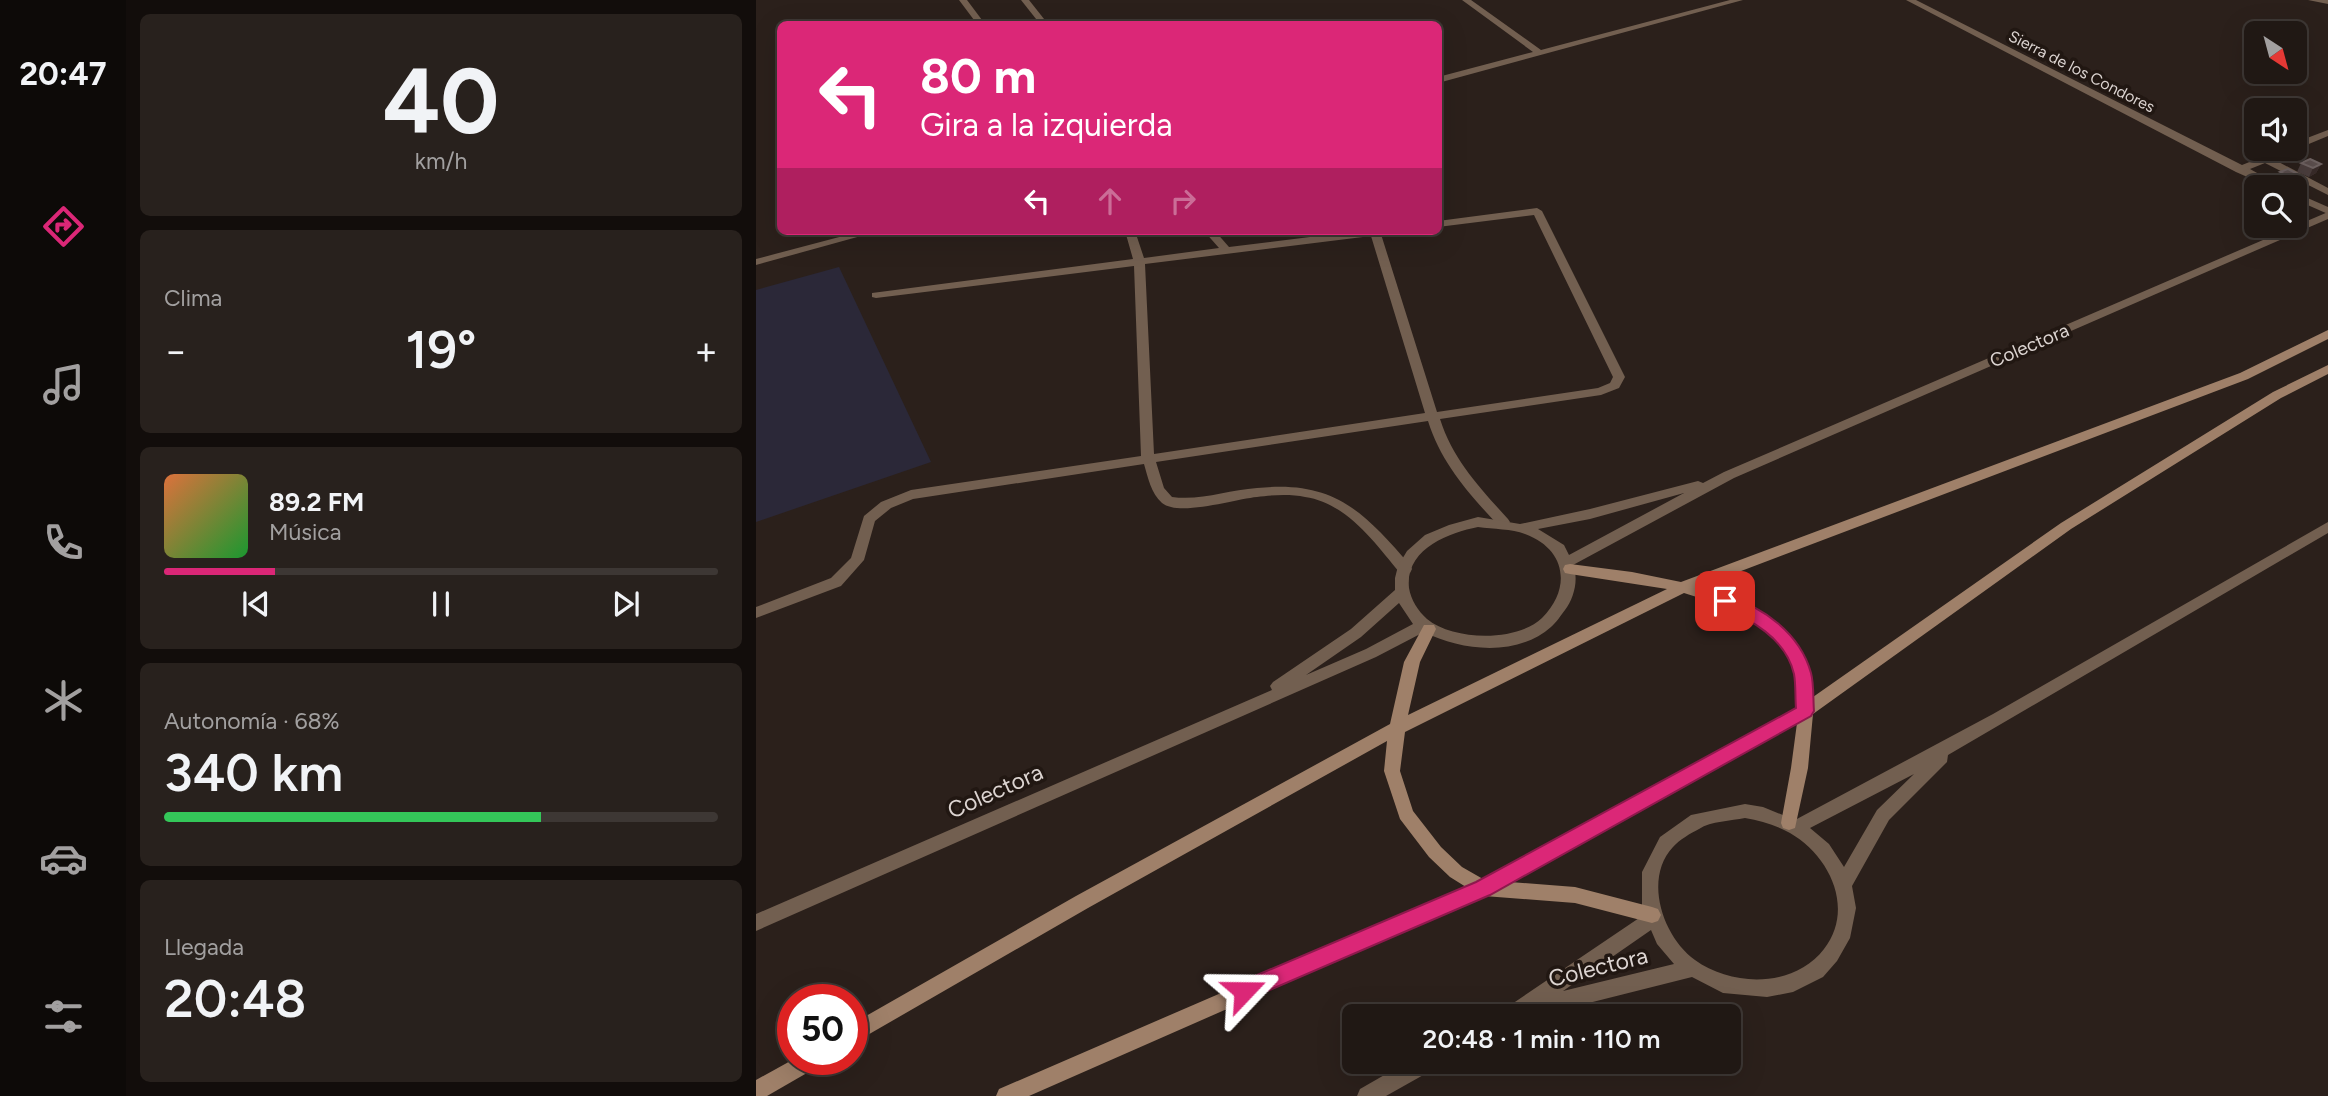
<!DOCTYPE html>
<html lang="es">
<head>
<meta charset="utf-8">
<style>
	body { margin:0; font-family:Figtree,sans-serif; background:#28211d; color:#f1f3f6; height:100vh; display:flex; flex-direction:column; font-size:26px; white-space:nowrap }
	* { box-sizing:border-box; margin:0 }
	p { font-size:23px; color:#a2a0a0 }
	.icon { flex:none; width:38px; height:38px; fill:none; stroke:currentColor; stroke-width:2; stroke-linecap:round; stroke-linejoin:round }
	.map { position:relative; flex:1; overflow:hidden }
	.details { display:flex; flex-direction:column; gap:14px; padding:14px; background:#120d0b; width:630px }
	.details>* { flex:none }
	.top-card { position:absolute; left:21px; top:21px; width:665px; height:214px; border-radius:10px; box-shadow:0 7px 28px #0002,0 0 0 2px #3d3734; background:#db2777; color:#fff; overflow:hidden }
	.needle { width:46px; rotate:144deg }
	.buttons { position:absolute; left:1488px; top:21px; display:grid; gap:14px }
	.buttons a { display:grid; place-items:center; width:63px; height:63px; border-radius:10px; background:#201814; box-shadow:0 7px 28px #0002,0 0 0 2px #3d3734; font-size:35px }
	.speed { position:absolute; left:21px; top:984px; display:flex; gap:14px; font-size:35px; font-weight:700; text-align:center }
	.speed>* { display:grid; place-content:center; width:91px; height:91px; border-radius:50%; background:#201814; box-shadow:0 7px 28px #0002,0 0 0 2px #3d3734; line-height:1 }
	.speed .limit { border:10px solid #d22; background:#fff; color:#111 }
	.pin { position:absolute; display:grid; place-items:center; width:60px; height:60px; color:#fff; margin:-30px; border-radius:14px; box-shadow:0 4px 10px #0006 }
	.me { position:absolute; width:77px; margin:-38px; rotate:67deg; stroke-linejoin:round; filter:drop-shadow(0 0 5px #0008) }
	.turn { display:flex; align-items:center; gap:24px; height:147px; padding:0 28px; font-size:32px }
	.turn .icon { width:91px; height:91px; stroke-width:2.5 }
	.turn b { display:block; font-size:49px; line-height:60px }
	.lanes { display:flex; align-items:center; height:66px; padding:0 28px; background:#0003; justify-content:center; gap:35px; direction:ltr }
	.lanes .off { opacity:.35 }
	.big { font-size:52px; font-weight:600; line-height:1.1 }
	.details .tile { flex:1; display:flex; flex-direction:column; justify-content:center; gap:10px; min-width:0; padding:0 24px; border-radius:10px; background:#28211d }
	.details .dial { align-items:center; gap:0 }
	.dial b { font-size:91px; line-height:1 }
	.song { display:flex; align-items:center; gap:21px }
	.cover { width:84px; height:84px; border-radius:10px; background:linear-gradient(135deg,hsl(20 70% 55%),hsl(130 70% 35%)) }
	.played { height:7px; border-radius:4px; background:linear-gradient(90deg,#db2777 20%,#3d3734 20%) }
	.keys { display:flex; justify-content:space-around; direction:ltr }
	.heat { display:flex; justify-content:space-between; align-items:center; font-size:38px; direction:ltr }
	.charge { height:10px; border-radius:5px; background:linear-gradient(90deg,#34c759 68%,#3d3734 0) }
	.trip { position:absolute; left:586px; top:1004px; width:399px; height:70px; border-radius:10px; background:#201814; box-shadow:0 7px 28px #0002,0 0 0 2px #3d3734; font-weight:600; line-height:70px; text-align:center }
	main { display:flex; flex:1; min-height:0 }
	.tabs { display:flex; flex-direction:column; width:126px; justify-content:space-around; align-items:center; background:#0d0a08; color:#a2a0a0 }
	.tabs .icon { width:49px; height:49px }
	.tabs .selected { color:#db2777 }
	.tabs b { font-size:32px; color:#f1f3f6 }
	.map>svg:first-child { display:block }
	.education { fill:#2b2838 }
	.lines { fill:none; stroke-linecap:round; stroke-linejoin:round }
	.minor { fill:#725f50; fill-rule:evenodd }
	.tertiary { fill:#725f50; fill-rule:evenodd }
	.secondary { fill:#9f8069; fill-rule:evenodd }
	.wall { fill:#4b3e3d }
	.shaded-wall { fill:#382b29 }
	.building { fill:#5b4e4d; stroke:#6f6362; stroke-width:2 }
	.route { fill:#db2777; stroke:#8e194d; stroke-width:2 }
	.labels { text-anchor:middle; stroke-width:7; stroke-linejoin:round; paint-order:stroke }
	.far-street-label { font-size:16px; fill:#dcd4d1; stroke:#211712 }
	.street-label { font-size:19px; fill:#dcd4d1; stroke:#211712 }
	.near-street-label { font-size:23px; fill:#dcd4d1; stroke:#211712 }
</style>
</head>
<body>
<main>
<nav class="tabs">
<b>20:47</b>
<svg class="icon selected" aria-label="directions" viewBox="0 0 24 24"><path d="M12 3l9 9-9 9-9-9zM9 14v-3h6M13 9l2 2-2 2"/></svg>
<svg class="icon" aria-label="music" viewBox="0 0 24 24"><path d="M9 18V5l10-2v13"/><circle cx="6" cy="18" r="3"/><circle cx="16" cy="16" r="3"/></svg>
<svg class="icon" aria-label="phone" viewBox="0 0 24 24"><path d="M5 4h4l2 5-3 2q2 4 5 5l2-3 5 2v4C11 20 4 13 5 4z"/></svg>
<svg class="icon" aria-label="climate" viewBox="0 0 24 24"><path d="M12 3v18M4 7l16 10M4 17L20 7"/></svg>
<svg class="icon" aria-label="car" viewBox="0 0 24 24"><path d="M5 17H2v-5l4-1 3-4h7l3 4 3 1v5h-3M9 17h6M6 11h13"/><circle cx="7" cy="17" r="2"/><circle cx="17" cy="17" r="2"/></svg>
<svg class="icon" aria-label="filters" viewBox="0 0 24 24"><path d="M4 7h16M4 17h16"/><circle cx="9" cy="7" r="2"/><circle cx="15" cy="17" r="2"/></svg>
</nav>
<section class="details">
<div class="tile dial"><b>40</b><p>km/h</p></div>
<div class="tile"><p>Clima</p>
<div class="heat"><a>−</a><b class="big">19°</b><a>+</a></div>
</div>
<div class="tile">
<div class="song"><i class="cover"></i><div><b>89.2 FM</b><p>Música</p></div></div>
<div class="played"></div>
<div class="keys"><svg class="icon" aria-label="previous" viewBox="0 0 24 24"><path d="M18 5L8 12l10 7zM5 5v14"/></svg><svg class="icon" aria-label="pause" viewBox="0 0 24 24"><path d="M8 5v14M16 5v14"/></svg><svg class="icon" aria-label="next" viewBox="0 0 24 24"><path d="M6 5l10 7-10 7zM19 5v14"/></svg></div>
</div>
<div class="tile"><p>Autonomía · 68%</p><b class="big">340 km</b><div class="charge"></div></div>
<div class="tile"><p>Llegada</p><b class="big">20:48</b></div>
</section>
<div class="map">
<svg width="1572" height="1096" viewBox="0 0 1572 1096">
	<rect width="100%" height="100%" fill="#2b201b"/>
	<path class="education" d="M83 267 175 462 0 522V290Z"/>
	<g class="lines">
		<g class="minor">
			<path d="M203 0H211L229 24H221Z"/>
			<path d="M265 0H273L292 24H284Z"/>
			<path d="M706 0H715L785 50 974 0H987L682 83V77L777 52Z"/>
			<path d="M1150 0H1160L1486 165 1526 149H1538V143L1572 130V136L1517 159 1572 188V195L1509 163 1494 169 1526 187H1514L1480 172Z"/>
			<path d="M1552 0H1572V4Z"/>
			<path d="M1538 192 1572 207V214L1538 199Z"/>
			<path d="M781 208 786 211 869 377 863 388 845 395 684 419C697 460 724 488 752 519L754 522 752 525H742C713 494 685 463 672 421L400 462 408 488 416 497C445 501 472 490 501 488 578 480 607 511 654 565L656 569 654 573H644C619 543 591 503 549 497 535 494 515 495 501 497 479 499 423 517 406 503 395 493 392 478 388 464L157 499 135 508 119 521 108 560 85 586 0 618V607L75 578 95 558 108 516 125 502 155 490 385 456 378 266 120 298 116 297V293L377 259 369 231H379L388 258 463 248 448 231H459L473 247 602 231H624L681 412 842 388 854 383 857 377 778 215 682 227V221ZM615 236 669 413 398 454 389 264Z"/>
			<path d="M106 231H123L0 265V259Z"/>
		</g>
		<g class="tertiary">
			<path d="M1572 212V219L978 478 817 565C823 579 818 598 809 610 805 615 800 623 795 627 761 657 706 651 668 632L620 657 0 931V914L516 690 514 686 517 682 595 629 639 590V578L642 566 651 551 669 535 693 525 722 517 764 524 834 509 942 481 947 483 968 472ZM928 493 813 555 808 545 782 529 834 519ZM722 527C737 529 756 529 769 534 810 549 816 588 786 618 761 642 698 641 671 619 662 611 655 600 653 588 649 549 692 533 722 527ZM643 603 657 624 610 649 550 675 605 637Z"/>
			<path d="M1572 522V533L1192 755 1191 762 1133 820 1096 886 1100 908 1094 938 1081 961 1067 977 1037 992 1011 997 967 993 936 977 777 1017H753L750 1012 753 1006 889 914 886 906V872L904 837 935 815 989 804 1007 807 1039 820 1237 714ZM1158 774 1121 810 1088 867 1073 844 1054 828ZM989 818C1005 821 1020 825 1034 833 1074 856 1099 909 1068 949 1038 988 976 987 939 960 907 937 887 879 917 847 923 840 935 833 943 829 955 821 975 821 989 818ZM895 930 901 944 918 964 807 991Z"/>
			<path d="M651 1062H681L678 1069 630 1096H601L604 1089Z"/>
		</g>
		<g class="secondary">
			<path d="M1572 330V339L1492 379 943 587C1000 603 1053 632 1057 697L1305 523 1517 392 1572 365V374L1525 398 1315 529 1057 714 1052 768 1039 828 1033 830 1027 828 1025 823 1035 768 1041 723 754 882 819 887 896 907 902 909 905 915 902 921 896 923 819 903 728 896 273 1096H240L243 1089 710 887 694 877 673 857 644 819 628 771 631 741 332 908 96 1044V1024L320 896 634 724 648 662 668 625H678L680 629 664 662 652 715 911 589 814 574 809 573 807 569 809 565 814 564 876 572 925 582 1484 373ZM928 593C971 606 1026 626 1039 674 1042 685 1041 697 1042 708L727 879 706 867 685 847 657 811 644 771 649 732Z"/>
			<path d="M38 1059H66L63 1066 11 1096H0V1080Z"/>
		</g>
	</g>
	<g class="wall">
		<path d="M1545 163 1565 164 1560 173 1553 177 1541 172Z"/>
		<path d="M1532 169 1538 183 1530 186 1523 183 1521 187H1502L1505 181 1520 180 1524 172Z"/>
	</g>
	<g class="shaded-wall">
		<path d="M1565 164 1560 173 1553 177 1557 168Z"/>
		<path d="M1542 174 1538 183 1530 186 1534 177Z"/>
		<path d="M1524 182 1521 187H1514L1515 186Z"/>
	</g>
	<g class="building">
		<path d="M1554 159 1565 164 1557 168 1545 163Z"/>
		<path d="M1532 169 1542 174 1534 177 1524 172Z"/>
		<path d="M1513 177 1524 182 1515 186 1505 181Z"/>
	</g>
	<path class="route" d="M969 595C1007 607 1044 633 1055 673 1058 684 1057 699 1058 711L1055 716 734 895 495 998 488 1001 480 998 477 991 480 984 720 882 1040 708C1039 697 1040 685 1038 674 1030 638 994 619 963 606L960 601 963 597Z"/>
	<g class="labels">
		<g class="far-street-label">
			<text transform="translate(1326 71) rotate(27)" y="6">Sierra de los Condores</text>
		</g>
		<g class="street-label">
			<text transform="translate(1273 345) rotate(-23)" y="7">Colectora</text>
		</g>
		<g class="near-street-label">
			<text transform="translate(239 791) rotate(-24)" y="8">Colectora</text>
			<text transform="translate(842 967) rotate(-14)" y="8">Colectora</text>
		</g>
	</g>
</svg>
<div class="buttons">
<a><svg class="needle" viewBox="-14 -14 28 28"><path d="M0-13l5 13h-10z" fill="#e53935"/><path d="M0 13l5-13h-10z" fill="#a2a0a0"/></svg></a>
<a><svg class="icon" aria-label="sound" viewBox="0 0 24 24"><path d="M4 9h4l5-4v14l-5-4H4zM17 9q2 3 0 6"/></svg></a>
<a><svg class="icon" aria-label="search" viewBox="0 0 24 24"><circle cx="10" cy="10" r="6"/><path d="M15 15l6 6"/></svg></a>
</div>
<div class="speed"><div class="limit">50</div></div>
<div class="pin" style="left:969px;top:601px;background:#d93025"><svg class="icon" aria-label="arrive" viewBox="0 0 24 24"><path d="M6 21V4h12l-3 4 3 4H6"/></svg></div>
<svg class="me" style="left:488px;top:991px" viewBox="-20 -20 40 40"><path d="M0-17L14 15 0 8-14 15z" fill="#db2777" stroke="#fff" stroke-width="4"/></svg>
<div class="trip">20:48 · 1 min · 110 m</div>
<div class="top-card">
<div class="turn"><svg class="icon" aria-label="left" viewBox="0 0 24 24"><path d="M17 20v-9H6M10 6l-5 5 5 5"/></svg><div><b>80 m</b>Gira a la izquierda</div></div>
<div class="lanes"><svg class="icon" aria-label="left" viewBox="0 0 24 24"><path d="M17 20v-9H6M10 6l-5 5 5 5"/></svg><svg class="icon off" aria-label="ahead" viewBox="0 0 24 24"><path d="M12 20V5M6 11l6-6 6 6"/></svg><svg class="icon off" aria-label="right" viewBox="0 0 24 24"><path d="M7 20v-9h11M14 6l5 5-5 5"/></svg></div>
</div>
</div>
</main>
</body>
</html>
